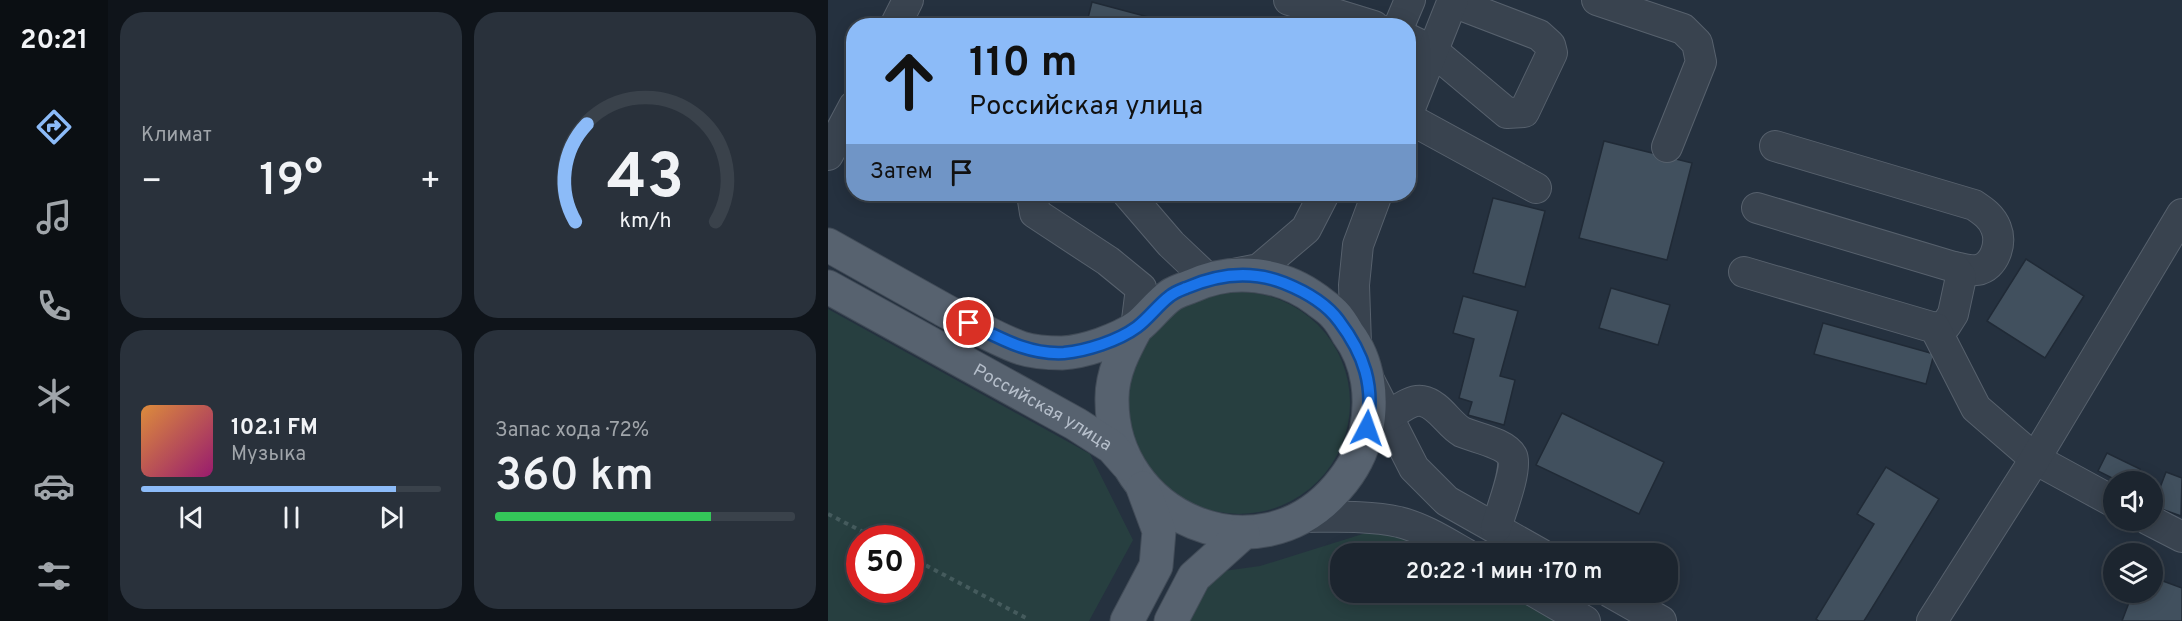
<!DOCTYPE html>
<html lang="ru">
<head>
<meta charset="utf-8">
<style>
	body { margin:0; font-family:Overpass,sans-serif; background:#29313b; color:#f1f3f6; height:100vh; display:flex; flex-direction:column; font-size:22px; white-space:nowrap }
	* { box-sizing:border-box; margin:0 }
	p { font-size:20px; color:#a0a5aa }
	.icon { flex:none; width:33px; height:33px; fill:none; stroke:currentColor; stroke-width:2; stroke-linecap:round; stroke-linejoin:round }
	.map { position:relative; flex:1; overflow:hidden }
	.side { display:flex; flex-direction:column; gap:12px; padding:12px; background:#0f141a; width:720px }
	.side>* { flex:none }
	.hud { position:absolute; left:18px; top:18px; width:570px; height:183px; border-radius:24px; box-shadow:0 3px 15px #0003,0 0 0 2px #3a424b; background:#8cbbf8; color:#111; overflow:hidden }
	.controls { position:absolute; left:1275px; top:471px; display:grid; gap:12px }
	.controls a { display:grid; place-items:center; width:60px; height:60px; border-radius:50%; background:#1c252f; box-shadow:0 3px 15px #0003,0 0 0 2px #3a424b; font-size:30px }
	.speed { position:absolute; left:18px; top:525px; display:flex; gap:12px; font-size:30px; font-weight:700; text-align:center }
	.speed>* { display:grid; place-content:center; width:78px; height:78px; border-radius:50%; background:#1c252f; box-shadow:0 3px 15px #0003,0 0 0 2px #3a424b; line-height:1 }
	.speed .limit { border:9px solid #d22; background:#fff; color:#111 }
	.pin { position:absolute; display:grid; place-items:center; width:51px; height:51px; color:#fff; margin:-26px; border:3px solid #fff; border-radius:50%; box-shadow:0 2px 6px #0007 }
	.me { position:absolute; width:66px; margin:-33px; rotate:4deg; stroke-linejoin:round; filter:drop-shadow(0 0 4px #0008) }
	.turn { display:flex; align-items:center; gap:21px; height:126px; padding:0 24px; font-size:27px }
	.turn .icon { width:78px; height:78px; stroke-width:2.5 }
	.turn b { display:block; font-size:42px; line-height:51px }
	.then { display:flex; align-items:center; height:57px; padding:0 24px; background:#0003; gap:12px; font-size:22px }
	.big { font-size:45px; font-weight:600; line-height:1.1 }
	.side .widget { flex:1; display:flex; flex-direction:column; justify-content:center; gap:9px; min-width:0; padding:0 21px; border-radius:24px; background:#29313b }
	.side .dial { align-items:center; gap:0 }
	.dial svg { height:156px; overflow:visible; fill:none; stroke:#3a424b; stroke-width:7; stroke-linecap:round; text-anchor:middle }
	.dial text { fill:#f1f3f6; stroke:none }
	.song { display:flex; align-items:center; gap:18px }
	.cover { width:72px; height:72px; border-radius:9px; background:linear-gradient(135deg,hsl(30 70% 55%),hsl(320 70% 35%)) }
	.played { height:6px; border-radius:3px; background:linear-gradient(90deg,#8cbbf8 85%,#3a424b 85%) }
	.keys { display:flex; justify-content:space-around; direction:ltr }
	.heat { display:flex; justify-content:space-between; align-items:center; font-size:33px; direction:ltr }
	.charge { height:9px; border-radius:4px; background:linear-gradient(90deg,#34c759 72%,#3a424b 0) }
	.side .tiles { flex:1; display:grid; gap:12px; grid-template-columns:repeat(2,1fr) }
	.trip { position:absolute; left:502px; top:543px; width:348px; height:60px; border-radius:24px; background:#1c252f; box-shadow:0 3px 15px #0003,0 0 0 2px #3a424b; font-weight:600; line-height:60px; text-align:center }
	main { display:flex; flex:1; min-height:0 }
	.menu { display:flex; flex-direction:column; width:108px; justify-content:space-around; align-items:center; background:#0b0f13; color:#a0a5aa }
	.menu .icon { width:42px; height:42px }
	.menu .on { color:#8cbbf8 }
	.menu b { font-size:27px; color:#f1f3f6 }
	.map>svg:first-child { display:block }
	.green { fill:#273f40; fill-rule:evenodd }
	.building { fill:#41505e; stroke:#202a36; stroke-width:1.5 }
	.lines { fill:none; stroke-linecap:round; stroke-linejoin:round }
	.minor-casing { stroke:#57616d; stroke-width:32 }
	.major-casing { stroke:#424c58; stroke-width:35 }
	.path { stroke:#455b5d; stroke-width:4; stroke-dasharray:4.5 4.5; stroke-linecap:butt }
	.minor { stroke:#39434f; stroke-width:30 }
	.major { stroke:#57626f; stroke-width:33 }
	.route-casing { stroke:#114b97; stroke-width:15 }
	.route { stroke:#1a73e8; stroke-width:10 }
	.labels { text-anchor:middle; stroke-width:6; stroke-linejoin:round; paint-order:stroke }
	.street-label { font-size:18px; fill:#b5beca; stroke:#1e2834 }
</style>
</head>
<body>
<main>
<nav class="menu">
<b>20:21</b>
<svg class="icon on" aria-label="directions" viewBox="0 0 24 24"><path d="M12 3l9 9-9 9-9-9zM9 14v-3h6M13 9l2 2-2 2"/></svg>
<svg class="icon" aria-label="music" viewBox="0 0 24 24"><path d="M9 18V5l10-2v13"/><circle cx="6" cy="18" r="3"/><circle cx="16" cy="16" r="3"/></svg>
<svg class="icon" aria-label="phone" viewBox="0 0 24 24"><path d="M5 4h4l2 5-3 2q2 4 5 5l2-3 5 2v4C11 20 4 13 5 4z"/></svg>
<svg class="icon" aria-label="climate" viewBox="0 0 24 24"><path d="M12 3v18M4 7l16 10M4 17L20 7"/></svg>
<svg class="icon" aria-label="car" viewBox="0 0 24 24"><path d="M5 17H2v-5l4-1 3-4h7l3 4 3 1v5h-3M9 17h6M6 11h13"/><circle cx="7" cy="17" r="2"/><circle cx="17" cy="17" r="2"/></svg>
<svg class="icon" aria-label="filters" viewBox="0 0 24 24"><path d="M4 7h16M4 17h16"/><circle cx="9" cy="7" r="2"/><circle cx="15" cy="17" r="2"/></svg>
</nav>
<section class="side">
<div class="tiles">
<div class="widget"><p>Климат</p>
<div class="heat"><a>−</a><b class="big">19°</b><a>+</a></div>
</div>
<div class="widget dial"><svg viewBox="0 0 100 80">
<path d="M14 69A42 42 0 1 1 86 69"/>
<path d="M14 69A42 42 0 0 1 20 19" stroke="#8cbbf8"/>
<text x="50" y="56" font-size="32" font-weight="700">43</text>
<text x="50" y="72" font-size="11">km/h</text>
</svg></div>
<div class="widget">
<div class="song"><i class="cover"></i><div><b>102.1 FM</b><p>Музыка</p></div></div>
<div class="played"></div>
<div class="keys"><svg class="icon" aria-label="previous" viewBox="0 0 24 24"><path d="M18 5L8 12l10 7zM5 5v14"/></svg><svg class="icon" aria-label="pause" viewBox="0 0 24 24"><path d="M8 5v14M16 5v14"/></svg><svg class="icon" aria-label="next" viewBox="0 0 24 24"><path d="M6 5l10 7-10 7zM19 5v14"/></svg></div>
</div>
<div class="widget"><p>Запас хода · 72%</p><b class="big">360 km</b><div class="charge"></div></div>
</div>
</section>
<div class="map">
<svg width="1354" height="621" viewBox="0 0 1354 621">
	<rect width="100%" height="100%" fill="#25313f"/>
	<g class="green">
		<circle cx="411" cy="403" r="111"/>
		<path d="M0 309 262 454 305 540 261 621H0ZM82 538V590H32V538Z"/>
		<path d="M541 532 589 541 611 553 513 554V592L678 593 728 621H355L372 587 396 571 432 566Z"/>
	</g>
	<g class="building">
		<path d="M264 2 339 22 338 26H258Z"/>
		<path d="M776 141 864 163 839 260 751 238Z"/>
		<path d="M145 194H158L154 200Z"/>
		<path d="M172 194H189L184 201Z"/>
		<path d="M665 198 717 211 697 287 645 273Z"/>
		<path d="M1198 259 1256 296 1217 358 1159 321Z"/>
		<path d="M783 288 842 305 830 345 771 328Z"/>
		<path d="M635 296 690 311 672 376 687 380 676 425 640 415 644 402 631 398 646 339 625 333Z"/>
		<path d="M995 323 1106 354 1098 384 986 354Z"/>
		<path d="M734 413 836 462 811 514 708 465Z"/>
		<path d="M1279 453 1312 469 1306 482H1292L1270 471Z"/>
		<path d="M1058 467 1111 499 1036 621H991L988 619 1046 524 1029 514Z"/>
		<path d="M1338 472 1354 478 1353 516 1325 506Z"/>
		<path d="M1324 577 1354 588V621H1294L1305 592H1324Z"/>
	</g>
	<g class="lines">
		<g class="minor-casing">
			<g id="minor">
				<path d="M461 0 546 26"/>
				<path d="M769 0 855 29 869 43 873 62 839 147"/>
				<path d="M67 26 80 0"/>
				<path d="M571 26 582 0"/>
				<path d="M580 39 605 51 679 113 696 112 724 53 722 45 711 35 625 2"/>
				<path d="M580 113 625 0"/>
				<path d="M580 118 708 188"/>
				<path d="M947 146 1146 205C1155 211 1164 217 1168 228 1174 243 1167 267 1149 270 1142 271 1133 268 1126 267"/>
				<path d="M0 155 26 106"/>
				<path d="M204 194 207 213 280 261 313 288 308 328"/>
				<path d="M300 194 343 244 380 279 431 269 478 229 496 194"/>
				<path d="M929 208 1126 267 1133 277 1125 314 1118 325 1107 328"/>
				<path d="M916 272 1107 328 1148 408 1207 459 1286 502"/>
				<path d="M528 344 526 285 530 245 549 194"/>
				<path d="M539 376 586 468 619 501 713 554"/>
				<path d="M560 416C569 411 583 399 594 401 611 404 620 424 634 432 648 438 677 443 684 456 690 468 672 514 668 528"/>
				<path d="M474 517C506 517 540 515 571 522 595 528 617 542 638 554"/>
				<path d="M1321 520 1354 537"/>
				<path d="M707 592 757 621"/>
				<path d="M782 592 833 621"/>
				<path d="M1104 621 1207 459 1354 214"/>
			</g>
		</g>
		<g class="major-casing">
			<g id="major">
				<path d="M0 245C39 267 77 288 116 310 141 323 167 339 193 348 205 352 222 353 234 353 256 352 291 340 309 327 321 318 330 304 343 295 349 291 357 289 364 286 405 267 453 273 489 300 495 305 502 309 507 315 512 320 516 327 520 334 541 362 545 399 538 432 534 454 523 472 509 488 430 580 282 518 284 398 284 373 296 350 308 328"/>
				<path id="s1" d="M0 287 248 424 284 447 299 464"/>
				<path d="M299 621 328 566 331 531 315 488"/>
				<path d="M343 621 366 577 415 533"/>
			</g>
		</g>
		<g class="path">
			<path d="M0 514 47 538"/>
			<path d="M82 557 198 618 196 621"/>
		</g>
		<use href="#minor" class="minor"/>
		<use href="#major" class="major"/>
	</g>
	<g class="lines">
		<g class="route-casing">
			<path id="route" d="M141 323C172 338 200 355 236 353 258 351 290 341 309 327 321 318 330 305 342 296 347 292 353 290 358 288 390 274 423 270 456 283 476 291 498 303 511 321 536 354 547 386 539 428"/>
		</g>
		<use href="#route" class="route"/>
	</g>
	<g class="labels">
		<g class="street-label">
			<text dy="6" stroke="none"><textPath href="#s1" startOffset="246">Российская улица</textPath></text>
		</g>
	</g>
</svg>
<div class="controls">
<a><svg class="icon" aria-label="sound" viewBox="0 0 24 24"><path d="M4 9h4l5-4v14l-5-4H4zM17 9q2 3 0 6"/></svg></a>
<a><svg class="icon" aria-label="layers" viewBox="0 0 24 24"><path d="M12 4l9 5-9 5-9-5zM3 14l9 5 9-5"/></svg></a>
</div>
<div class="speed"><div class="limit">50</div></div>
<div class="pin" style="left:141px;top:323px;background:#d93025"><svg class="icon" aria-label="arrive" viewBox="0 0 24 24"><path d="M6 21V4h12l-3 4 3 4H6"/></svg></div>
<svg class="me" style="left:539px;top:428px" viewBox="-20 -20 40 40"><path d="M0-17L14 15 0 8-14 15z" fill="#1a73e8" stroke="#fff" stroke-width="4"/></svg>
<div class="trip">20:22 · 1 мин · 170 m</div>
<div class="hud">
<div class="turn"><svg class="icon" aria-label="ahead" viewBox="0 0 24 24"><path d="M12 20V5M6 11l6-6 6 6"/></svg><div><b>110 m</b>Российская улица</div></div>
<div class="then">Затем<svg class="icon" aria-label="arrive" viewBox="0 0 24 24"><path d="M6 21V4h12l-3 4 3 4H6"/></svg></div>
</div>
</div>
</main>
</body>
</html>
